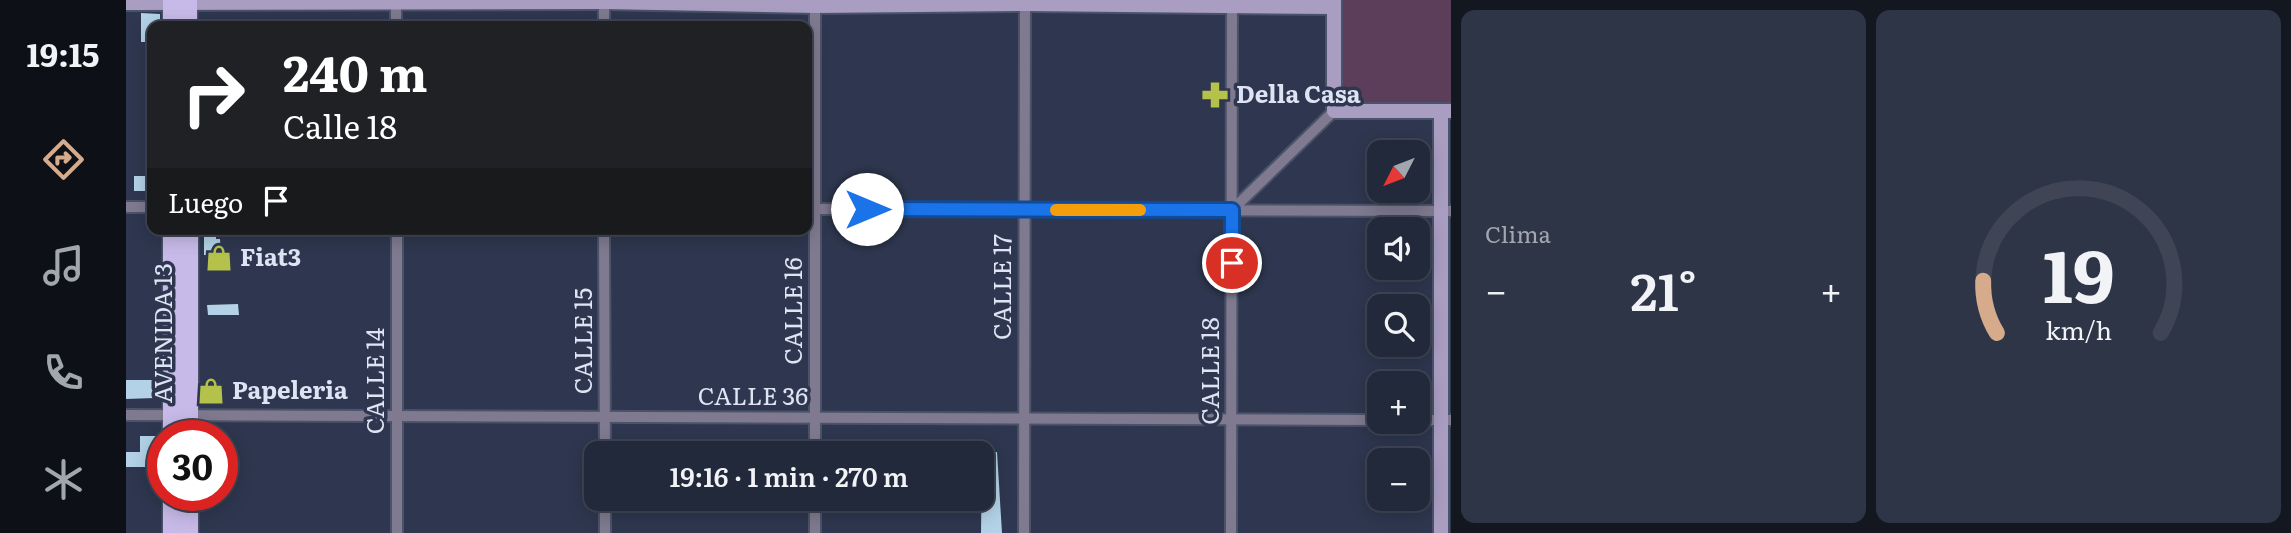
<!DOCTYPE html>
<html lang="es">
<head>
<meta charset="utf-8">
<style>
	body { margin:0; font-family:Literata,serif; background:#2e3546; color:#f1f3f6; height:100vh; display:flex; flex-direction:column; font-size:26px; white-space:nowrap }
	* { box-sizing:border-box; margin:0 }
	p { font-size:23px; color:#a2a6af }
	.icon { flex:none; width:38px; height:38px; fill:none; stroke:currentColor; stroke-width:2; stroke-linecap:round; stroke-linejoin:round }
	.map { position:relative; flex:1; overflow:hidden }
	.sheet { display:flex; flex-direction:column; gap:10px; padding:10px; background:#131720; width:840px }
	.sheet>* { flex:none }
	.guide { position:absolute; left:21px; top:21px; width:665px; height:214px; border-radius:14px; box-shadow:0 4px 18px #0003,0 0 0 2px #3f4555; background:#202124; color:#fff; overflow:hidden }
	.needle { width:46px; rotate:228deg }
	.controls { position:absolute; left:1241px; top:140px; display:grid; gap:14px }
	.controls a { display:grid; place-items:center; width:63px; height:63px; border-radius:14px; background:#22293b; box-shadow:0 4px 18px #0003,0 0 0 2px #3f4555; font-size:35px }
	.speed { position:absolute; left:21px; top:420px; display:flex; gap:14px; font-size:35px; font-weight:700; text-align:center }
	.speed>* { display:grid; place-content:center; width:91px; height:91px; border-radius:50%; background:#22293b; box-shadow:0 4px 18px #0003,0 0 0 2px #3f4555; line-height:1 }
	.speed .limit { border:10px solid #d22; background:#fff; color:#111 }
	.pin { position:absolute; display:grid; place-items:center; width:60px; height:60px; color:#fff; margin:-30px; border:4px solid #fff; border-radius:50%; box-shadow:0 2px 7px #0007 }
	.me { position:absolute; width:77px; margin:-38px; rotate:90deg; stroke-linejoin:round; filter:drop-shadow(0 0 5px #0008) }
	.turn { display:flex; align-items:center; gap:24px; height:147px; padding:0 21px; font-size:32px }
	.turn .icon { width:91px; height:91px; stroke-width:2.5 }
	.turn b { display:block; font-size:49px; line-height:60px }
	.then { display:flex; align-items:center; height:66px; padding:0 21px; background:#0003; gap:14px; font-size:26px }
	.big { font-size:52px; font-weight:600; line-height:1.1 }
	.sheet .tile { flex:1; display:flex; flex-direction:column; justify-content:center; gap:10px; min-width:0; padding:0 24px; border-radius:14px; background:#2e3546 }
	.sheet .dial { align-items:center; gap:0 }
	.dial svg { height:182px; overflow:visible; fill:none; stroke:#3f4555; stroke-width:7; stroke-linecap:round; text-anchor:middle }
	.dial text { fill:#f1f3f6; stroke:none }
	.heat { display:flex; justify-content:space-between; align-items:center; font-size:38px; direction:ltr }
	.sheet .tiles { flex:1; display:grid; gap:10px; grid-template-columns:repeat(2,1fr) }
	.trip { position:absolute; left:458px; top:441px; width:410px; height:70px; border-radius:14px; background:#22293b; box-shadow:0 4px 18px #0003,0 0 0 2px #3f4555; font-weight:600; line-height:70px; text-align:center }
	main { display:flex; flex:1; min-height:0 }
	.tab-bar { display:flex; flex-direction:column; width:126px; justify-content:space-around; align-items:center; background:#0e1018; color:#a2a6af }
	.tab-bar .icon { width:49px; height:49px }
	.tab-bar .selected { color:#d6ab8b }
	.tab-bar b { font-size:32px; color:#f1f3f6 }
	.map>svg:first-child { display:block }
	.green { fill:#5c3e5a }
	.building { fill:#b3d2e7 }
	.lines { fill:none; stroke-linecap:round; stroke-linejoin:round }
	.minor-casing { stroke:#4a5369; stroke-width:14 }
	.secondary-casing { stroke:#4a5369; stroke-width:18 }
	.primary-casing { stroke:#4a5369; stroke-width:21 }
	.minor { stroke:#807a90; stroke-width:10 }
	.secondary { stroke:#a99ec2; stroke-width:14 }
	.primary { stroke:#c8bae8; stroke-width:18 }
	.route-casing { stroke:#114b97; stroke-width:18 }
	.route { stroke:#1a73e8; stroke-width:12 }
	.slow { stroke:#f59e0b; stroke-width:12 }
	.labels { text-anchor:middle; stroke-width:7; stroke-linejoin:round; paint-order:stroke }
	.poi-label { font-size:24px; font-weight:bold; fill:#dee4f4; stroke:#2e374f; text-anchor:start }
	.street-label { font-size:24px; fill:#dee4f4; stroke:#2e374f }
</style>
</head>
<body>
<main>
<nav class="tab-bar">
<b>19:15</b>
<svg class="icon selected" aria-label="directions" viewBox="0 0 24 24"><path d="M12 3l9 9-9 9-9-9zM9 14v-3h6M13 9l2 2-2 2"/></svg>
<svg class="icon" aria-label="music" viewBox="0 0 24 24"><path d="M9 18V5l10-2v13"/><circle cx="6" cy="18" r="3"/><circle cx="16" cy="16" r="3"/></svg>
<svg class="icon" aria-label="phone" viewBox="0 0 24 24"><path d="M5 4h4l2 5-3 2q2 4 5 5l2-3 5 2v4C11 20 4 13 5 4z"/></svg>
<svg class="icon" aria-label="climate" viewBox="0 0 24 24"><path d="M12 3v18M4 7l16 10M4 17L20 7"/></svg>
</nav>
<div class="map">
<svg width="1325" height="533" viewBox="0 0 1325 533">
	<rect width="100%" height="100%" fill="#2e374f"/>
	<path class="green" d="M1215 0H1325V104L1222 103 1215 96Z"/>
	<g class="building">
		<path d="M15 13 34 14V26H26V42H15Z"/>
		<rect x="8" y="176" width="18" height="15"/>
		<path d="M78 229H90V239H94L95 254H100L101 265 81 266V255H78Z"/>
		<path d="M112 304 113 315H82L81 305Z"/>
		<path d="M0 380H29V398L0 399Z"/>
		<path d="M14 436H30L31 467H0V452H14Z"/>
		<path d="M871 452 876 533H855L856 453Z"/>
		<path d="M1303 482V504H1292V483Z"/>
	</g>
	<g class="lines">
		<g class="minor-casing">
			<g id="minor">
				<path d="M270 0V26"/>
				<path d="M478 0V26"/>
				<path d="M689 1V453"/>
				<path d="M0 207H26"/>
				<path d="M681 209 1325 211"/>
				<path d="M1106 210 1208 111"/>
				<path d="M271 229V533"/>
				<path d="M478 229 479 453"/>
				<path d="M0 415 1253 420"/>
				<path d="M1292 420H1325"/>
				<path d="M479 499V533"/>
				<path d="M689 499V533"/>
				<path d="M898 533 899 0"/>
				<path d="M1105 533 1106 0"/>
			</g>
		</g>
		<g class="secondary-casing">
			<g id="secondary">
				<path d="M1208 0V111H1325"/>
				<path d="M0 3 478 2 689 6 899 4 1208 7"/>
				<path d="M1315 111V533"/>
			</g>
		</g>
		<g class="primary-casing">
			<g id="primary">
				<path d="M46 0V26"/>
				<path d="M62 26V0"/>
				<path d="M46 229V436"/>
				<path d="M63 229V436"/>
				<path d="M46 495V533"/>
				<path d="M63 495V533"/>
			</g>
		</g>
		<use href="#minor" class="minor"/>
		<use href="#secondary" class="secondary"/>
		<use href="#primary" class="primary"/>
	</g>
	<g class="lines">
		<g class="route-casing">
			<path id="route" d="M741 209 1106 210V263"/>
		</g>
		<use href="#route" class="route"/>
		<path class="slow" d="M930 210H1014"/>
	</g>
	<defs>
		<g id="pharmacy-bare" transform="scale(2.1)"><path d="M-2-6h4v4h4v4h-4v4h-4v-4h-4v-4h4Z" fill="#b4c24b" stroke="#2e374f" stroke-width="2.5" paint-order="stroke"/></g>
		<g id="shop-bare" transform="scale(2.1)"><path d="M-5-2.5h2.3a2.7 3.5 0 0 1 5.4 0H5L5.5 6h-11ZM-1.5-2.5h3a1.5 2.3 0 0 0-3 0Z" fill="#b4c24b" stroke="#2e374f" stroke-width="2.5" paint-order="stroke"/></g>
	</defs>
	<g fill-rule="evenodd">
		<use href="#pharmacy-bare" x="1089" y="95"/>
		<use href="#shop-bare" x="93" y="258"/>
		<use href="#shop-bare" x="85" y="391"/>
	</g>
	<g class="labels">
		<g class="poi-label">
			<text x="1110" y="103">Della Casa</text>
			<text x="114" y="266">Fiat3</text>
			<text x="106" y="399">Papeleria</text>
		</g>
		<g class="street-label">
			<text transform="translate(877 287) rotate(-90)" y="8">CALLE 17</text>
			<text transform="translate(668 311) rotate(-90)" y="8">CALLE 16</text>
			<text transform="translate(38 333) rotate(-90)" y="8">AVENIDA 13</text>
			<text transform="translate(458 341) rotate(-90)" y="8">CALLE 15</text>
			<text transform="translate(1085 371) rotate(-90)" y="8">CALLE 18</text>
			<text transform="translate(250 381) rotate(-90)" y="8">CALLE 14</text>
			<text x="627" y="405">CALLE 36</text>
		</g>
	</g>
</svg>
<div class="controls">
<a><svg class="needle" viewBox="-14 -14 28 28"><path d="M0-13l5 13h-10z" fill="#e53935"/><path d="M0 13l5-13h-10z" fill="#a2a6af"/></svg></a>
<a><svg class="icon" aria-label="sound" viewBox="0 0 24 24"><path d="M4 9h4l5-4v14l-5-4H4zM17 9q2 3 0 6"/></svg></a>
<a><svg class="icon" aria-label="search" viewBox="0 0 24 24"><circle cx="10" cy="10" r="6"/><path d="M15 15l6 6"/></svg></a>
<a>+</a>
<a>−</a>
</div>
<div class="speed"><div class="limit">30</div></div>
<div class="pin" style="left:1106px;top:263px;background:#d93025"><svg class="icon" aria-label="arrive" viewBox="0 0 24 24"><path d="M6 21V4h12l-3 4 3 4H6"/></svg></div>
<svg class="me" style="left:741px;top:209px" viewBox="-20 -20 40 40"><circle r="19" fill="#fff"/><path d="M0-13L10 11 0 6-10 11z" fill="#1a73e8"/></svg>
<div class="trip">19:16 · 1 min · 270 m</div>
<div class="guide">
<div class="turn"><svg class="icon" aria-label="right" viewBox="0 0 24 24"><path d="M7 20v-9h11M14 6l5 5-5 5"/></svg><div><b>240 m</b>Calle 18</div></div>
<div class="then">Luego<svg class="icon" aria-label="arrive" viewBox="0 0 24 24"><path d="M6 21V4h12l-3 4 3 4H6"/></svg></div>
</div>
</div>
<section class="sheet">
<div class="tiles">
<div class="tile"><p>Clima</p>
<div class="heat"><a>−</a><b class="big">21°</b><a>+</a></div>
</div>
<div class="tile dial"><svg viewBox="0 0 100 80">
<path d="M14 69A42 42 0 1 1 86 69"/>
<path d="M14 69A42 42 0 0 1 8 46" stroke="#d6ab8b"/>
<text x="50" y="56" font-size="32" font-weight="700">19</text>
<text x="50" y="72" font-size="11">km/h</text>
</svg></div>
</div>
</section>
</main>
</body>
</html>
